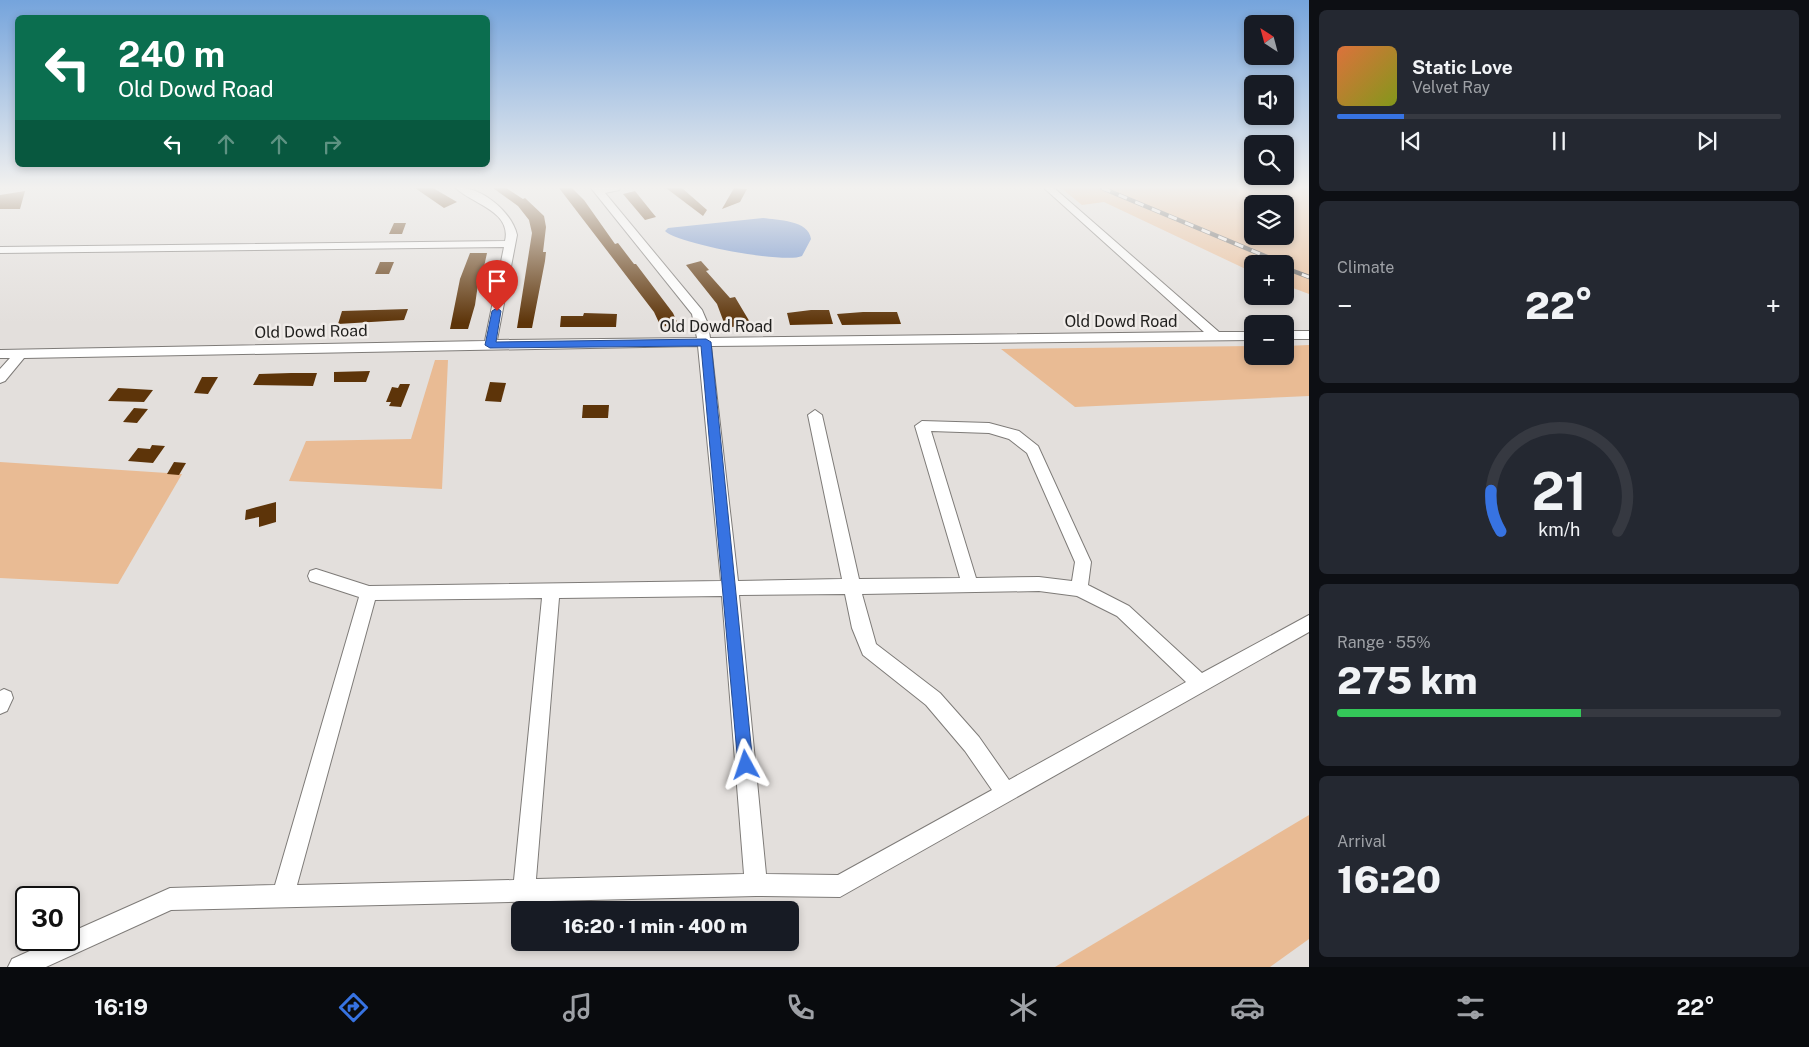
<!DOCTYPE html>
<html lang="en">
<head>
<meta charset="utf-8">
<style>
	body { margin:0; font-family:"Public Sans",sans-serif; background:#242831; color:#f1f3f6; height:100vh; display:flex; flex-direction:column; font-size:19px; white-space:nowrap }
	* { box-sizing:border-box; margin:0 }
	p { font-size:16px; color:#9ea1a6 }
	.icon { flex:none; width:28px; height:28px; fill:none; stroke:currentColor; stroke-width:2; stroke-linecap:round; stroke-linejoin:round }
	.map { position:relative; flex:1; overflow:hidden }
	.details { display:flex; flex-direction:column; gap:10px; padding:10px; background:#0d0f14; width:500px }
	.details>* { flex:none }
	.hud { position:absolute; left:15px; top:15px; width:475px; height:152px; border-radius:8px; box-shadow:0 2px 8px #0003; background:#0b6e4f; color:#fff; overflow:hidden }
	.needle { width:32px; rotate:324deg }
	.fabs { position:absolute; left:1244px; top:15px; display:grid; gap:10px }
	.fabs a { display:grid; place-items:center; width:50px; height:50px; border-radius:8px; background:#171b24; box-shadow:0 2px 8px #0003; font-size:25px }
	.speed { position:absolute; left:15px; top:886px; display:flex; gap:10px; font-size:25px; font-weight:700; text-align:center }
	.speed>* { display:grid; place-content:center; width:65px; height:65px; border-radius:50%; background:#171b24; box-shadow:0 2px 8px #0003; line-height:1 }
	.speed .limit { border:2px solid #111; border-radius:8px; background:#fff; color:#111 }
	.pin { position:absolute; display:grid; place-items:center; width:42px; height:42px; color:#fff; margin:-51px -21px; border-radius:50% 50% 50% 0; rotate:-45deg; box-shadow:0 0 5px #0007 }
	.pin .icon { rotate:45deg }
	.me { position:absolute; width:55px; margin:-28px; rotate:355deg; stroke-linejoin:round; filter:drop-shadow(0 0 4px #0008) }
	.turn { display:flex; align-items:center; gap:18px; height:105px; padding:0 20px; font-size:22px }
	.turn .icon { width:65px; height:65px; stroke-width:2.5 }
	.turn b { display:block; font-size:35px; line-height:42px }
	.lanes { display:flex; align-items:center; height:48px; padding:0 20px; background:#0003; justify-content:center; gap:25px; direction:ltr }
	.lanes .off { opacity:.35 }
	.big { font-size:38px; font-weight:800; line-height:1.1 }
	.details .tile { flex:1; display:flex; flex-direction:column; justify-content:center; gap:8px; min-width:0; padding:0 18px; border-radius:8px; background:#242831 }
	.details .dial { align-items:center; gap:0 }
	.dial svg { height:130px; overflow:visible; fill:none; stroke:#363941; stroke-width:7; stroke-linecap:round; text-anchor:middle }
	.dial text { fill:#f1f3f6; stroke:none }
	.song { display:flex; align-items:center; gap:15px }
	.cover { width:60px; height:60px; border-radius:8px; background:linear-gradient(135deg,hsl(20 70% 55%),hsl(70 70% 35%)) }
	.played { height:5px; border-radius:2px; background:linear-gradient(90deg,#3773e2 15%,#363941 15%) }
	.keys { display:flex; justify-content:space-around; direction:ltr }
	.heat { display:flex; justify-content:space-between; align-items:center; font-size:28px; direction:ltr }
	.charge { height:8px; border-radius:4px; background:linear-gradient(90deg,#34c759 55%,#363941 0) }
	.trip { position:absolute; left:511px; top:901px; width:288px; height:50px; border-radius:8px; background:#171b24; box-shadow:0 2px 8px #0003; font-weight:800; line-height:50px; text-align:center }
	.tabs { display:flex; height:80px; justify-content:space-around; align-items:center; background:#090b0e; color:#9ea1a6 }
	.tabs .icon { width:35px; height:35px }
	.tabs .current { color:#3773e2 }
	.tabs b { font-size:22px; color:#f1f3f6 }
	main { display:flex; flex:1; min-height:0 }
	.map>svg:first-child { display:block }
	.green { fill:#e9bb94; fill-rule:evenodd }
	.water { fill:#6a8dc9 }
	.building { fill:#5d3409 }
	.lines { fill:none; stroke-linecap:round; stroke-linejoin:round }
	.minor-casing { stroke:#7e7b78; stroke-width:2 }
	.minor { fill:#fff; fill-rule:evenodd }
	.rail-casing { stroke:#5d5b59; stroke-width:4.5 }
	.rail { stroke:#f0ece9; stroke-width:3; stroke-dasharray:9; stroke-linecap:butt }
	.route { fill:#3773e2; stroke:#244b93 }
	.labels { text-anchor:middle; stroke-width:5; stroke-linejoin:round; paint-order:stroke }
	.street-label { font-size:16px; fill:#201f1d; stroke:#f0ece9 }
</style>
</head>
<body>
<main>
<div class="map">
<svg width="1309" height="967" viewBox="0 0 1309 967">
	<rect width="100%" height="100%" fill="#e3dfdc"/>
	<g class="green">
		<path d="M1061 188H1309V294L1285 285V264H1252V272L1104 202 1082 205ZM1252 204H1285V236H1252Z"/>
		<path d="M1309 345V396L1075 407 1001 349 1252 346V356H1285V346Z"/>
		<path d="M435 360H448L442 489 289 481 306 441 411 439Z"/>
		<path d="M0 462 182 474 118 584 0 578Z"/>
		<path d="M1309 815V939L1270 967H1055Z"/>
	</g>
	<path class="water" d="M763 218C777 220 809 220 811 239L802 256C785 264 678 244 665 231L668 228Z"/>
	<g class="building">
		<path d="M415 188H433L457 202 444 208Z"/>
		<path d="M493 188H506L523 199 525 198 544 216 546 227 543 252H546L545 261 532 328H517L532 233 529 220 518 206Z"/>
		<path d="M559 188H572L584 200 615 244 618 243 634 264H636L673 313 678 324 661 327 654 312Z"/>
		<path d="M666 188H682L707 210 703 216Z"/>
		<path d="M734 188 747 189 740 202 722 209Z"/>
		<path d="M25 191 20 209H0V195Z"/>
		<path d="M635 191 651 211 656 217 645 220 623 194Z"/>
		<path d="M394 223H406L402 234H389Z"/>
		<path d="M470 253H487L482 276 478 284 475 305 468 329H450L460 279Z"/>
		<path d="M701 261 709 270 706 271 730 298 735 297 751 324 726 328 717 304 686 265Z"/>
		<path d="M380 262H394L389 274H375Z"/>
		<path d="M408 309 404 320 338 324 342 311Z"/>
		<path d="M811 310H829L833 324 790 325 787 313Z"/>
		<path d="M863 312H897L901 324 842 325 837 314Z"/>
		<path d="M584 313 617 314 616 327H560L561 316H583Z"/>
		<path d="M370 371 366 382H334V372Z"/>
		<path d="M291 373H317L313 386 253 385 259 374Z"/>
		<path d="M202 377H218L208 394 194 393Z"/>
		<path d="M490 382 506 383 501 402 485 401Z"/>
		<path d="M400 384H410L401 407 389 406 391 402H386L392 387 398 388Z"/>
		<path d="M118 388 153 390 144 402 108 401Z"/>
		<path d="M583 405H609L608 418H582Z"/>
		<path d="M134 408 148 409 137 423 123 422Z"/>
		<path d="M152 445 165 446 153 463 128 461 138 448 150 449Z"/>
		<path d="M174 462 186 463 179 475 167 474Z"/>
		<path d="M276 502V522L259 527V517L245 520 246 510Z"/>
	</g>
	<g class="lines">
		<g class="minor-casing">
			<g id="minor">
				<path d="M456 188C480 185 512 212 517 235L497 340 697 338 692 314 591 188H620L619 190 605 193 702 310 708 324 710 338 1204 332 1044 188H1054L1219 332H1252V340L711 346 738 581 842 579 808 415 815 410 822 415 859 579 960 578 915 426 922 421 989 423 1019 431 1038 446 1091 562 1088 585 1129 606 1202 673 1309 615V632L840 897 756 896 171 910 46 967H8L12 959 54 940H69V933L170 888 275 885 359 597 310 581 308 576 310 571 316 569 369 586 721 581 698 346 24 358 5 381 0 383V369L10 358H0V350L485 341 504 247 0 253V247L505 241C512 211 472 204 456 188ZM931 431 989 433 1009 439 1027 453 1075 562 1072 581 1039 577 976 578ZM1039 591 1077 596 1117 616 1186 682 1009 780 979 737 940 693 876 644 862 594ZM845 594 852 628 863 655 926 705 965 751 992 790 838 875 766 874 739 595ZM722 596 744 874 536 879 559 598ZM542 598 514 880 297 885 375 600Z"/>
				<rect x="1285" y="331" width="24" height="8"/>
				<path d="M4 689 11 692 13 698 7 711 0 714V691Z"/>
			</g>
		</g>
		<use href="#minor" class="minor"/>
		<g class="rail-casing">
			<g id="rail">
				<path d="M1102 188 1284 264"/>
				<path d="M1285 268 1309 277"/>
			</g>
		</g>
		<use href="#rail" class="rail"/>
	</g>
	<linearGradient id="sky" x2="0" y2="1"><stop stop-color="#75a4dc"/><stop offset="0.58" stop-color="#f2f1ef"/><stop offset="1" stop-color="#f2f1ef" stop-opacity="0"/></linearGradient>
	<rect width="1309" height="323" fill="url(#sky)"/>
	<path class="route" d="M497 308 501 311 496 342 706 339 711 342 753 765 751 771 746 773 740 771 738 765 701 346 490 348 485 345 492 311Z"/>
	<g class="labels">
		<g class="street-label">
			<text x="1121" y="327">Old Dowd Road</text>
			<text x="716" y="332">Old Dowd Road</text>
			<text transform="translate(311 331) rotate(-1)" y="6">Old Dowd Road</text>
		</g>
	</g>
</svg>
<div class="fabs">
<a><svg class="needle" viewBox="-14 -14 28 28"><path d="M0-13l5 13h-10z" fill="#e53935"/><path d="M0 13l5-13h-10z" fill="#9ea1a6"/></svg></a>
<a><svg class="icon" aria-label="sound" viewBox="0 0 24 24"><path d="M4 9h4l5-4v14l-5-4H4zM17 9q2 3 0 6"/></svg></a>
<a><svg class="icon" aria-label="search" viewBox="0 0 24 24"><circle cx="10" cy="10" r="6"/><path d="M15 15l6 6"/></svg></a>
<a><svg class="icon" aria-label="layers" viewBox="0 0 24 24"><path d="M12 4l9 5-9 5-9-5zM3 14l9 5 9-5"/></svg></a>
<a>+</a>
<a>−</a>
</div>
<div class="speed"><div class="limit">30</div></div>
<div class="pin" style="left:497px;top:311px;background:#d93025"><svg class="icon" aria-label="arrive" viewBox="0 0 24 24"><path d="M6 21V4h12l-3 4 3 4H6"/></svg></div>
<svg class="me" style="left:746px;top:765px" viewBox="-20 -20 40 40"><path d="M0-17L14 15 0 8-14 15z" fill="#3773e2" stroke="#fff" stroke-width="4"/></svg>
<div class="trip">16:20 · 1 min · 400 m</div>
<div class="hud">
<div class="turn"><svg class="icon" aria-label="left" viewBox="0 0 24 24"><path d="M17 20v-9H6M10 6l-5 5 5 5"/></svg><div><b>240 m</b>Old Dowd Road</div></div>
<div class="lanes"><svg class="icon" aria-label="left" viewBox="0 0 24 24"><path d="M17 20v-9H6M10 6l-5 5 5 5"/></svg><svg class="icon off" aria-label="ahead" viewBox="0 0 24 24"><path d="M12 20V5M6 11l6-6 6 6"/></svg><svg class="icon off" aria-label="ahead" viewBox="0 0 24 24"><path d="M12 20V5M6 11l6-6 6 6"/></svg><svg class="icon off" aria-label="right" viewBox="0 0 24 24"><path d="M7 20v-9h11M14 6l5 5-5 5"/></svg></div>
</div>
</div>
<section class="details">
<div class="tile">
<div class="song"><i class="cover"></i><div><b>Static Love</b><p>Velvet Ray</p></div></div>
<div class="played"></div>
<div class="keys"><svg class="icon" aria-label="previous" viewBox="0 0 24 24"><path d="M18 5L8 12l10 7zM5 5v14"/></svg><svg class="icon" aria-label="pause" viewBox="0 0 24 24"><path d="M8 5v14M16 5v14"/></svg><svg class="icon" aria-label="next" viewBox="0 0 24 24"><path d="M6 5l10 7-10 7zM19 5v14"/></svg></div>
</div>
<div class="tile"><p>Climate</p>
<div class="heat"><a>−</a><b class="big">22°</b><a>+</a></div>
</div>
<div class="tile dial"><svg viewBox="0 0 100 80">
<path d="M14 69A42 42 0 1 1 86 69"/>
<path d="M14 69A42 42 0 0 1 8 44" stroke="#3773e2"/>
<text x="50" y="56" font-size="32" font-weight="700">21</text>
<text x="50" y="72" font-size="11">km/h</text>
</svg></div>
<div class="tile"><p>Range · 55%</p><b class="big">275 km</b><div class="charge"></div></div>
<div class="tile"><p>Arrival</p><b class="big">16:20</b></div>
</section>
</main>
<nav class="tabs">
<b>16:19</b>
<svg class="icon current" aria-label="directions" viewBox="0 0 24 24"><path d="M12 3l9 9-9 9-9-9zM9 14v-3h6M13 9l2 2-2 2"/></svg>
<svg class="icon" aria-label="music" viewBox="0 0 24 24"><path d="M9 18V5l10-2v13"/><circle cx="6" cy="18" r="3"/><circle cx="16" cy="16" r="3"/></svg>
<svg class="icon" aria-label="phone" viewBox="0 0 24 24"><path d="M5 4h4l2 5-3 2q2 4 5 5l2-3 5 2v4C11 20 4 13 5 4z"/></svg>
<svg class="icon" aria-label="climate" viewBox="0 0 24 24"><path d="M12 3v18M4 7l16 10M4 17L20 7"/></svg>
<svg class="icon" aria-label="car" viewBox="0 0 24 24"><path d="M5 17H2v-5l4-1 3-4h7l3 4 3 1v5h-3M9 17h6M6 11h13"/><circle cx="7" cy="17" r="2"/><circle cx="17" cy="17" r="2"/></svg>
<svg class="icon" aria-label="filters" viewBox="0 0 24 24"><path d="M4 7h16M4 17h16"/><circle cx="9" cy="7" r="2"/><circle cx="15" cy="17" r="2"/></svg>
<b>22°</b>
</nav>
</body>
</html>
